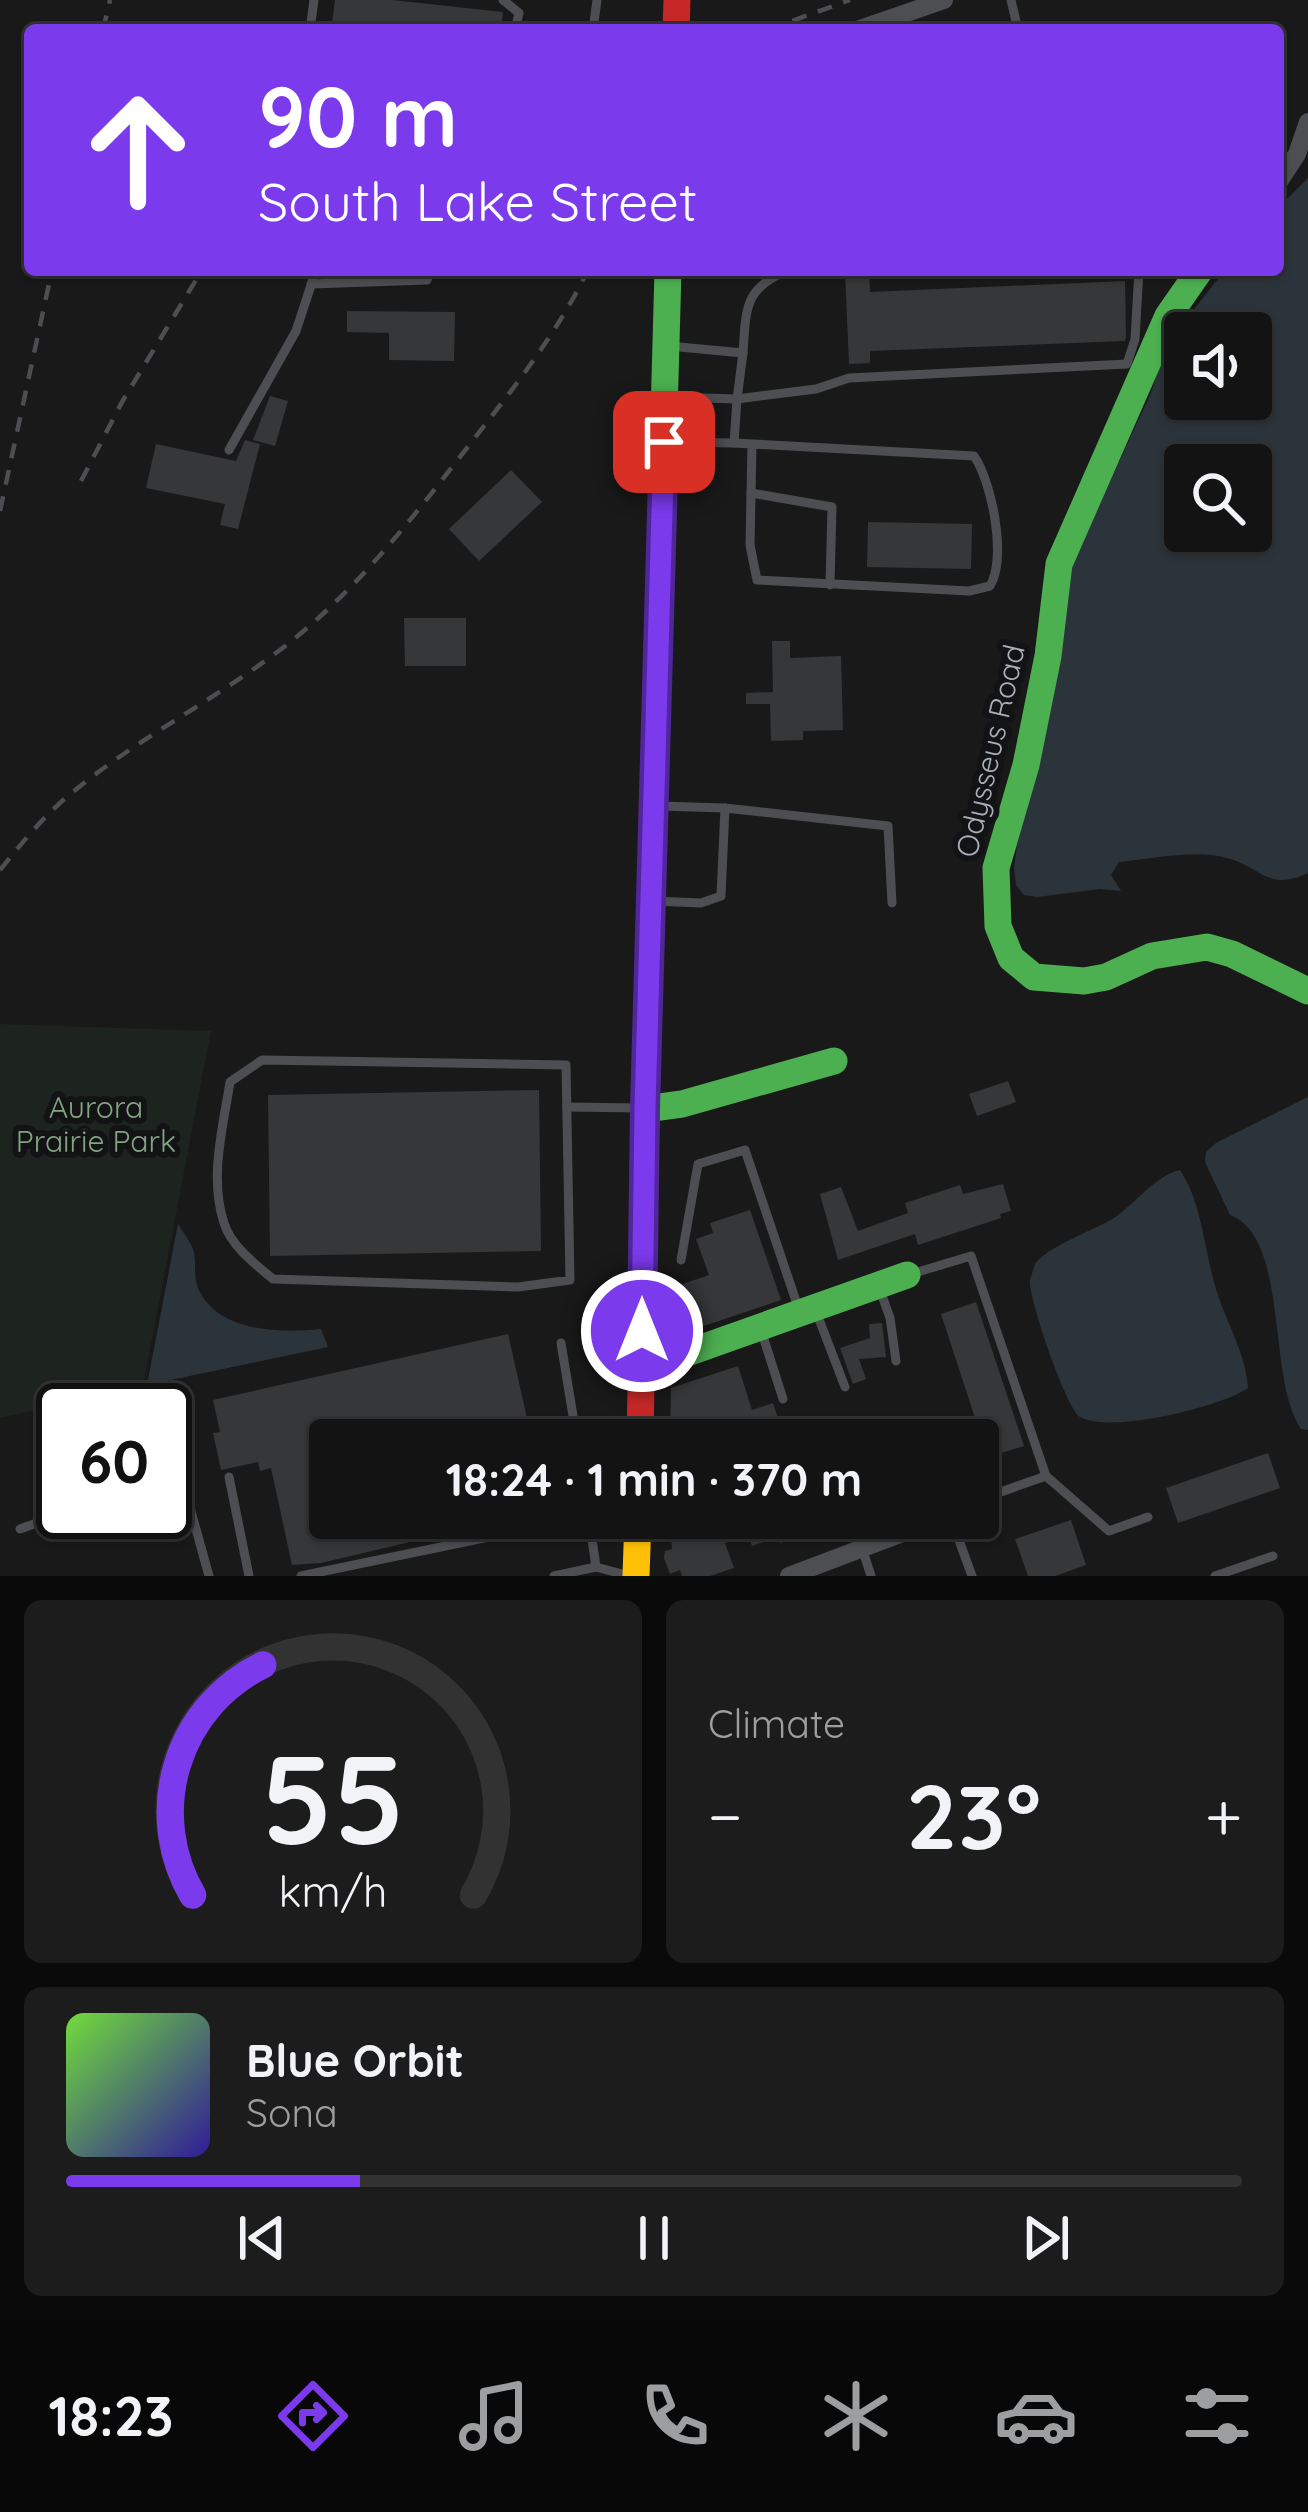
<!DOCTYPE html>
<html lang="en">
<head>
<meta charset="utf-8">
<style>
	body { margin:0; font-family:Quicksand,sans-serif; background:#1c1c1c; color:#f1f3f6; height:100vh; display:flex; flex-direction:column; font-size:45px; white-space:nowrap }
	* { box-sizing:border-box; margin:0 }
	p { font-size:39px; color:#9d9ea0 }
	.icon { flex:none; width:66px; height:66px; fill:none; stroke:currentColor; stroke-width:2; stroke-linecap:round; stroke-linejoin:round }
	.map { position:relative; height:1576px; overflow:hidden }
	.side { display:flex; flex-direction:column; gap:24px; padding:24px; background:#0a0a0a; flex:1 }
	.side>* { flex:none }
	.guide { position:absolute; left:24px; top:24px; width:1260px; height:252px; border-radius:12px; box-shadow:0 3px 9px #0004,0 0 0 3px #323233; background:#7c3aed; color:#fff; overflow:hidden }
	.tools { position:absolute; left:1164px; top:312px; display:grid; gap:24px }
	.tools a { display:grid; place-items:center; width:108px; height:108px; border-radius:12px; background:#131313; box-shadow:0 3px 9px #0004,0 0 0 3px #323233; font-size:60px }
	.speed { position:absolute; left:36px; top:1383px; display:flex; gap:24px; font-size:60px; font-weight:700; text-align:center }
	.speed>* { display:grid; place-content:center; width:156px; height:156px; border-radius:50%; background:#131313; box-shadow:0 3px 9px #0004,0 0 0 3px #323233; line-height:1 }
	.speed .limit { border:6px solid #111; border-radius:18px; background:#fff; color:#111 }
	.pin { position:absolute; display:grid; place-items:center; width:102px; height:102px; color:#fff; margin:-51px; border-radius:24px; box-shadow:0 6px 18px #0006 }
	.me { position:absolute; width:132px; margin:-66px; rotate:0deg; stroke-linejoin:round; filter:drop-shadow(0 0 9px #0008) }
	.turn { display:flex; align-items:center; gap:42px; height:252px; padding:0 36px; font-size:54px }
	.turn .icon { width:156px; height:156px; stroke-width:2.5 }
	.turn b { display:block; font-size:84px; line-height:102px }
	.big { font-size:90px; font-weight:800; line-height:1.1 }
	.side .card { flex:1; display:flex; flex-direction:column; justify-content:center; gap:18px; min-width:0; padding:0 42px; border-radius:18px; background:#1c1c1c }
	.side .dial { align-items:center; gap:0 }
	.dial svg { height:312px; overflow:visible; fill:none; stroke:#323233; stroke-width:7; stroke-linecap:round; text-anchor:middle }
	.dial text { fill:#f1f3f6; stroke:none }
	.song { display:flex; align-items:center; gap:36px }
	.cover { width:144px; height:144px; border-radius:18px; background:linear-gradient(135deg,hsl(100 70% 55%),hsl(250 70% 35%)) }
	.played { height:12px; border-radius:6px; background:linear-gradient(90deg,#7c3aed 25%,#323233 25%) }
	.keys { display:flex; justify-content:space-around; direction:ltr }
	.heat { display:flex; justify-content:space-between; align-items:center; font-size:66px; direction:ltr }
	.side .tiles { flex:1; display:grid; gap:24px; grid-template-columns:1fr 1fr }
	.card:last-child { grid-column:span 2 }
	.trip { position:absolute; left:309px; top:1419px; width:690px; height:120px; border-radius:12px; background:#131313; box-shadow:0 3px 9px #0004,0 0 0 3px #323233; font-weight:800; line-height:120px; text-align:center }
	.tabs { display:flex; height:192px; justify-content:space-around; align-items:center; background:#080808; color:#9d9ea0 }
	.tabs .icon { width:84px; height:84px }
	.tabs .selected { color:#7c3aed }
	.tabs b { font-size:54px; color:#f1f3f6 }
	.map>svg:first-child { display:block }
	.green { fill:#1d231e }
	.water { fill:#2c343b; fill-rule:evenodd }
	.building { fill:#363739 }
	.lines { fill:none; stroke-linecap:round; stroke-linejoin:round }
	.lane { stroke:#4d4e52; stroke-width:9 }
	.street { stroke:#4d4e52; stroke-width:18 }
	.fast { stroke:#4caf50; stroke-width:27 }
	.slow { stroke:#ffc107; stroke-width:27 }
	.jam { stroke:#c62828; stroke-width:27 }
	.rail { stroke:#4d4e51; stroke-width:4.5; stroke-dasharray:15 12; stroke-linecap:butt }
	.route-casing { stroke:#51269a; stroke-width:30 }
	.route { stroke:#7c3aed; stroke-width:21 }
	.labels { text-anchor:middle; stroke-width:12; stroke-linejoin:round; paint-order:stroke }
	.street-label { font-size:30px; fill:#aaafba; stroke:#131315 }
	.park-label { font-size:30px; fill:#82a483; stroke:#131315 }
</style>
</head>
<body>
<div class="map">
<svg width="1308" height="1576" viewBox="0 0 1308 1576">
	<rect width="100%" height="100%" fill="#191919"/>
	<path class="green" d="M0 1024 211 1031 143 1386 0 1418Z"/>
	<g class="water">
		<path d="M1308 178V873C1267 892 1262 867 1227 858 1194 849 1152 859 1119 862L1111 875 1121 891 1100 889 1037 897 1024 895 1016 885 1014 868 1020 822 1066 576 1151 393 1167 344 1225 270H1278V208ZM1185 333H1251V399H1185ZM1185 465H1251V531H1185Z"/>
		<path d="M1308 1097V1430L1301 1429C1266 1377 1290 1238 1230 1215L1205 1162 1206 1152 1216 1143Z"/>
		<path d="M1180 1170C1204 1206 1204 1256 1219 1298 1229 1327 1246 1356 1248 1388 1221 1407 1110 1434 1080 1417 1066 1408 1029 1300 1030 1281 1030 1279 1035 1265 1035 1264 1046 1247 1095 1230 1114 1218 1135 1204 1156 1175 1180 1170Z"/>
		<path d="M178 1224C183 1232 190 1241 193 1249 197 1261 193 1276 198 1288 217 1333 282 1333 321 1329L328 1347 147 1385Z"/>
	</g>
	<g class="building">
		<path d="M335 0H392L503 12 501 30H331Z"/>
		<path d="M869 270 870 292 1125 281 1126 337 1125 341 870 351V363L849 364 845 271Z"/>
		<path d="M347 311 455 312 454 361 389 360V333L347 332Z"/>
		<path d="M270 396 288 401 275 446 253 440Z"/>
		<path d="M245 440 260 444 238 529 220 525 225 504 146 488 156 444 236 461Z"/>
		<path d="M511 470 542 502 479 561 449 529Z"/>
		<path d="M868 522 972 524 971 569 867 567Z"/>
		<path d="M404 618H466V666H405Z"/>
		<path d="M772 641H790V658L841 656 843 730 803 731V740L771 741 770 704H746V693L773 692Z"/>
		<path d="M1008 1081 1016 1102 977 1116 969 1094Z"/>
		<path d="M539 1090 541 1251 270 1256 268 1095Z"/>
		<path d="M1003 1184 1011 1211 1000 1214 1001 1218 918 1245 915 1234 838 1260 820 1194 841 1187 858 1231 908 1213 905 1203 960 1185 963 1194Z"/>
		<path d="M750 1210 781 1300 680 1334 665 1290 709 1275 696 1239 713 1233 710 1223Z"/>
		<path d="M976 1302 1024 1446 988 1457 983 1440H956L979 1430 941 1314Z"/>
		<path d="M882 1323 886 1357 859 1359 866 1379 853 1384 840 1348 870 1338 869 1324Z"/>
		<path d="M508 1334 532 1440H330V1518H490V1523L321 1563 292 1565 271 1468 260 1471 258 1462 221 1470 213 1433 220 1432 213 1400Z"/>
		<path d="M738 1366 752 1410 773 1403 785 1440H717L712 1424 670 1437 671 1388Z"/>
		<path d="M1268 1453 1280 1488 1178 1523 1166 1488Z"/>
		<path d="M670 1518H730L731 1522 757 1518 758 1524 791 1518 797 1537 780 1543 778 1537 752 1546 748 1535 725 1543 734 1568 710 1576H682L680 1570 670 1574 664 1558 665 1551 672 1549Z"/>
		<path d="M1071 1520 1086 1565 1055 1576H1028L1015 1539Z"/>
	</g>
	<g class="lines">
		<g class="lane">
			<path d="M503 0 519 13 515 30"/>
			<path d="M1011 0 1018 30"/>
			<path d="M310 30 314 0"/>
			<path d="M593 30 597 0"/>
			<path d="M311 284 427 280 430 270"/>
			<path d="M669 346 743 353C746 309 744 287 789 270"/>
			<path d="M670 397 737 399 743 353"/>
			<path d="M669 442 734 443 737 399 816 389 849 378 1127 364 1135 339 1139 270"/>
			<path d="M734 443 974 456C992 482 1007 558 990 586L969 591 757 580 750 545 752 444"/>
			<path d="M229 450 296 331 316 270"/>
			<path d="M751 493 832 507 830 585"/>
			<path d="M659 806 725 808 888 826 892 903"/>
			<path d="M653 901 701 903 721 896 725 808"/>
			<path d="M262 1060 566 1065 570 1280 518 1287 273 1279C255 1264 231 1246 224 1223 209 1178 223 1127 230 1082Z"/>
			<path d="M567 1107 640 1108"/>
			<path d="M681 1260 698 1164 745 1150 798 1307"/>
			<path d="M911 1274 971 1256 1046 1476"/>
			<path d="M880 1290 890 1318 896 1361"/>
			<path d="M817 1314 845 1387"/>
			<path d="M761 1330 783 1399"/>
			<path d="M561 1343 577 1440"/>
			<path d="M165 1474 179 1468 209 1576"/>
			<path d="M229 1477 249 1576"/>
			<path d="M978 1500 1046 1476 1109 1531 1148 1517"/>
			<path d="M589 1518 596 1567"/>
			<path d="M951 1518 972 1576"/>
			<path d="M20 1529 67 1512"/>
			<path d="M862 1548 871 1576"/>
			<path d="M301 1576 580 1518"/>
			<path d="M554 1576 596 1567 630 1576"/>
			<path d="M1215 1576 1273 1556"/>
		</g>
		<g class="street">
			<path d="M857 30 944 0"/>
			<path d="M1278 183 1297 154 1308 122"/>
			<path d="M789 1576 942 1518"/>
		</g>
		<g class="fast">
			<path d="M1200 270 1168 316 1059 564 1048 656 1026 765 996 868 998 926 1011 958 1034 977 1084 981 1106 977 1152 956 1207 947 1232 954 1308 991"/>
			<path d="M649 960 668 270"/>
			<path d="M645 1109 682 1104 834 1061"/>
			<path d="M642 1369 907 1275"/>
		</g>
		<path class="slow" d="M636 1576 638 1518"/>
		<g class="jam">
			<path d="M676 30 677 0"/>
			<path d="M640 1440 649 960"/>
		</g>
		<g class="rail">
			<path d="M103 30 110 0"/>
			<path d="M767 30 850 0"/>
			<path d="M81 481 122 402 202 270"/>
			<path d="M0 511 52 270"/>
			<path d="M0 870C21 844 42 818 68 796 140 735 228 694 300 634 366 579 418 511 470 444 513 389 558 332 588 270"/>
		</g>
	</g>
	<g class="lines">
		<g class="route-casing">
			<path id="route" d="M642 1331 645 1108 664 442"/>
		</g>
		<use href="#route" class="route"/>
	</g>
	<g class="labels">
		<g class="street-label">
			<text transform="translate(991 751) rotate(-77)" y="10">Odysseus Road</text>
		</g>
		<g class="park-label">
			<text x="96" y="1118">Aurora<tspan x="96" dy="34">Prairie Park</tspan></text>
		</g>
	</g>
</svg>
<div class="tools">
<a><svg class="icon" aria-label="sound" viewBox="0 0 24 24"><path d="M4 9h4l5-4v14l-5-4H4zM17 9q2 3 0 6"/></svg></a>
<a><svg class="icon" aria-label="search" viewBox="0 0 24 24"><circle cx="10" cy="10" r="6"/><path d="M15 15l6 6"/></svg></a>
</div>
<div class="speed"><div class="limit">60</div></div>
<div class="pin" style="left:664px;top:442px;background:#d93025"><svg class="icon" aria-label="arrive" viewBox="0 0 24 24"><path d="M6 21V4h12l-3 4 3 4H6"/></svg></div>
<svg class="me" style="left:642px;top:1331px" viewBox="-20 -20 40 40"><circle r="17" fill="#7c3aed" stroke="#fff" stroke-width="3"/><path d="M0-11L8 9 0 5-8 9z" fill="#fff"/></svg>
<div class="trip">18:24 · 1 min · 370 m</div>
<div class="guide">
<div class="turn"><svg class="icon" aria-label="ahead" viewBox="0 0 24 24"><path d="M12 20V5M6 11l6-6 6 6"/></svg><div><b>90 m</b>South Lake Street</div></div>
</div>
</div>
<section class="side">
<div class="tiles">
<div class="card dial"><svg viewBox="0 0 100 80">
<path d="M14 69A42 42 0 1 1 86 69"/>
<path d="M14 69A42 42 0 0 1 32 10" stroke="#7c3aed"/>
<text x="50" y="56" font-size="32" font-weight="700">55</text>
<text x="50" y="72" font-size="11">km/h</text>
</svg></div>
<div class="card"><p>Climate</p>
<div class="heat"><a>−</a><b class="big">23°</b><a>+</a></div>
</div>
<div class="card">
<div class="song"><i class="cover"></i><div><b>Blue Orbit</b><p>Sona</p></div></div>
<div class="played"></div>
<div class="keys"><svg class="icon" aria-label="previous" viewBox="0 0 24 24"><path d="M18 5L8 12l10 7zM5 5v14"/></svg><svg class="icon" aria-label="pause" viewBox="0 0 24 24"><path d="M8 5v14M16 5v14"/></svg><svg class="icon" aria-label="next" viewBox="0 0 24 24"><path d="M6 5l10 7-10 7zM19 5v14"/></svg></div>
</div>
</div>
</section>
<nav class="tabs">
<b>18:23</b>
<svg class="icon selected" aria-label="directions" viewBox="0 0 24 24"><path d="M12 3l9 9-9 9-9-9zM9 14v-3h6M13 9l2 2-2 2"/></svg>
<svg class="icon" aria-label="music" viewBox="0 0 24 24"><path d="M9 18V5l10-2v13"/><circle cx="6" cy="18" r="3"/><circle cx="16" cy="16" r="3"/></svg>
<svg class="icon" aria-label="phone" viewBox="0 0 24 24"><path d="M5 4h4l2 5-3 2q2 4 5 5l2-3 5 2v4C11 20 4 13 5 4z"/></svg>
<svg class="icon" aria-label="climate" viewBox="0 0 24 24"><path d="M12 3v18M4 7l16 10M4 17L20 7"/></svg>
<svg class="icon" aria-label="car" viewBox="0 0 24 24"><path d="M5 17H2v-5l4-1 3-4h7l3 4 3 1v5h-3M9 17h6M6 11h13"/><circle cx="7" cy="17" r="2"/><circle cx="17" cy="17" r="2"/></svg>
<svg class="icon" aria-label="filters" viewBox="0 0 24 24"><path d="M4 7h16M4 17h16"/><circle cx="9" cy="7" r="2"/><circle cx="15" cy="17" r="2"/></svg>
</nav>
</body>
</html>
